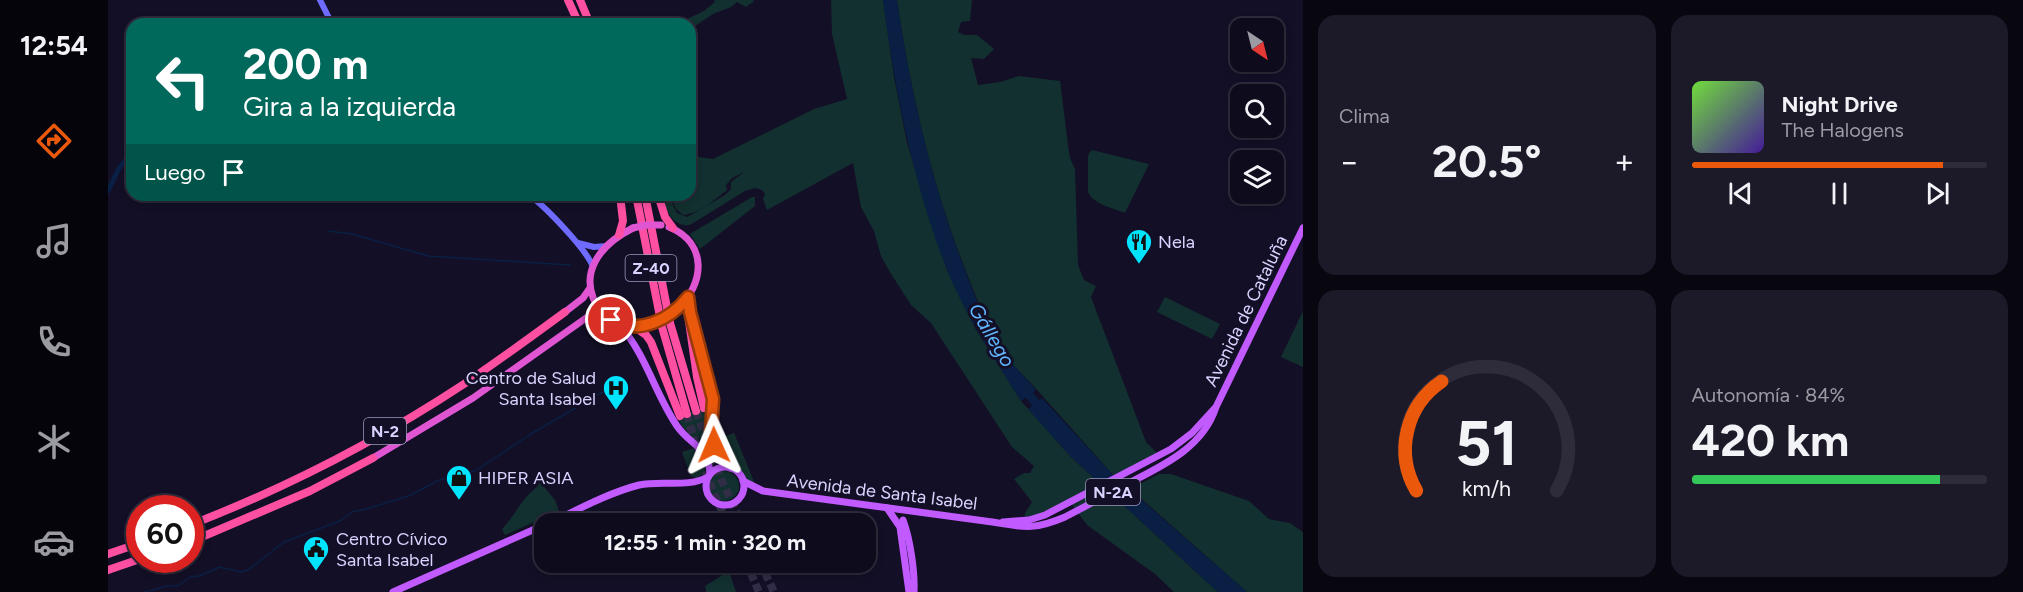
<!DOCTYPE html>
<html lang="es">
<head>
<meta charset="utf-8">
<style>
	body { margin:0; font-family:Figtree,sans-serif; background:#1c1929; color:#f1f3f6; height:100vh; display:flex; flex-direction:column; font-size:22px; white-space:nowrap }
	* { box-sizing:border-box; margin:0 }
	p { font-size:20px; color:#9b9ba3 }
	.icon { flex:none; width:33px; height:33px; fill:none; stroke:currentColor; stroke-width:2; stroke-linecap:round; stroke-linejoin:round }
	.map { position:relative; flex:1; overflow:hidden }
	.panel { display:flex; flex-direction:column; gap:15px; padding:15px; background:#08060f; width:720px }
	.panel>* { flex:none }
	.hud { position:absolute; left:18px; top:18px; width:570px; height:183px; border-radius:18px; box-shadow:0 3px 9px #0003,0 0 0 2px #2e2b3b; background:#00695c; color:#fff; overflow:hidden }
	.needle { width:39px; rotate:145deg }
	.tools { position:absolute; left:1122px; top:18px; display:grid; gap:12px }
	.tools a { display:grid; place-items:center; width:54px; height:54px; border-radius:12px; background:#0e0b1c; box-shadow:0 3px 9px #0003,0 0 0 2px #2e2b3b; font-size:30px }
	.speed { position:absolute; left:18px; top:495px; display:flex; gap:12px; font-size:30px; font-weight:700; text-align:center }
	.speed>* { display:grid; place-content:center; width:78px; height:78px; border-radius:50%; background:#0e0b1c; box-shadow:0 3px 9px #0003,0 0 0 2px #2e2b3b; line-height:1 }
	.speed .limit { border:9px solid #d22; background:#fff; color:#111 }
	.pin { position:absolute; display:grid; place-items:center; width:51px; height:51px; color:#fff; margin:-26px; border:3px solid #fff; border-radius:50%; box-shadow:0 2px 6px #0007 }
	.me { position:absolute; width:66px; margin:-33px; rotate:359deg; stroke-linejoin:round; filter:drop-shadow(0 0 4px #0008) }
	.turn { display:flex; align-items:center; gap:21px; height:126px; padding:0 18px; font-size:27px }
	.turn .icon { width:78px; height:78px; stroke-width:2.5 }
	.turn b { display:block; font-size:42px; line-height:51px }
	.then { display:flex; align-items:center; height:57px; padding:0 18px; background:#0003; gap:12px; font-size:22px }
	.big { font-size:45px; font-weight:700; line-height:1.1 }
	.panel .card { flex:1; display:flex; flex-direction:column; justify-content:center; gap:9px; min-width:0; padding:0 21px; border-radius:18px; background:#1c1929 }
	.panel .dial { align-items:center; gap:0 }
	.dial svg { height:156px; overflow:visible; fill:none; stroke:#2e2b3b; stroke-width:7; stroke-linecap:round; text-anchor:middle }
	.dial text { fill:#f1f3f6; stroke:none }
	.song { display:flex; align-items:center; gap:18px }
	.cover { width:72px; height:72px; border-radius:9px; background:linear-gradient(135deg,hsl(100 70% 55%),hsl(260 70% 35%)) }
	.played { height:6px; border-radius:3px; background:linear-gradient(90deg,#ea580c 85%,#2e2b3b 85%) }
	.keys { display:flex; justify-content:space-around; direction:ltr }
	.heat { display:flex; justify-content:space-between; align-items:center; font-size:33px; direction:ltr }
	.charge { height:9px; border-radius:4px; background:linear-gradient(90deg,#34c759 84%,#2e2b3b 0) }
	.panel .tiles { flex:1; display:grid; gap:15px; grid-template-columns:repeat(2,1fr) }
	.trip { position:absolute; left:426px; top:513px; width:342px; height:60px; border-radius:18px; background:#0e0b1c; box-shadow:0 3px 9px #0003,0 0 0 2px #2e2b3b; font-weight:700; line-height:60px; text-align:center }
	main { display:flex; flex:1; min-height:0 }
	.menu { display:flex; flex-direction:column; width:108px; justify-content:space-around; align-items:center; background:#06040b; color:#9b9ba3 }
	.menu .icon { width:42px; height:42px }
	.menu .selected { color:#ea580c }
	.menu b { font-size:27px; color:#f1f3f6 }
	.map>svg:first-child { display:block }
	.green { fill:#12302f }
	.water { fill:#0a1f44 }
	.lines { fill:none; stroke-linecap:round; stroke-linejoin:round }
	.stream { stroke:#0a1f44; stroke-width:1.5 }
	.canal { stroke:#0a1f44; stroke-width:5 }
	.river { stroke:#0a1f44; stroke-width:9 }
	.motorway-tunnel { stroke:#312d47; stroke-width:8; stroke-dasharray:8 4; stroke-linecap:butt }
	.secondary { stroke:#6f6bff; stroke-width:6 }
	.primary { stroke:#c25bff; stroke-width:7 }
	.trunk { stroke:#e055d1; stroke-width:7 }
	.motorway { stroke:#ff4fa3; stroke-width:8 }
	.trunk-bridge { stroke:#e055d1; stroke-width:7 }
	.route-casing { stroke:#983908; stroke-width:15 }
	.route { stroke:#ea580c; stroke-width:10 }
	.labels { text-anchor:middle; stroke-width:6; stroke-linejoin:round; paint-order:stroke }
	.shield { fill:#130f26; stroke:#9e99be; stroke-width:1.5 }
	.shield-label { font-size:16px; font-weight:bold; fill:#d9d4ff }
	.poi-label { font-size:18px; fill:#d9d4ff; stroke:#130f26; text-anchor:start }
	.street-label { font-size:18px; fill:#d9d4ff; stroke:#130f26 }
	.water-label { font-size:20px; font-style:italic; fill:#62b6ff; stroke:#130f26 }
</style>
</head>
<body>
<main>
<nav class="menu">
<b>12:54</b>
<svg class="icon selected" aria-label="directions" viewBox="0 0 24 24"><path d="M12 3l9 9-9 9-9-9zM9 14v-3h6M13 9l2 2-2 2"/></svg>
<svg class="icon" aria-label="music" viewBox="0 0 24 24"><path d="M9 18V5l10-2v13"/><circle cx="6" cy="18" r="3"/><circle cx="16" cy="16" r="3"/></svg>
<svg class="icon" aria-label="phone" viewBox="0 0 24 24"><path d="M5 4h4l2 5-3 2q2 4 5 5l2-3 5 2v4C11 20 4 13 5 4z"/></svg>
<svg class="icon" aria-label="climate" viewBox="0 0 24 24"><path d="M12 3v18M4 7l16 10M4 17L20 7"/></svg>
<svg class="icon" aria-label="car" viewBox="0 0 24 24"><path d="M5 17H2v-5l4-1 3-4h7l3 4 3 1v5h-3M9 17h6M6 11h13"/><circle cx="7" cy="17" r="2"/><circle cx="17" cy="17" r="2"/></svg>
</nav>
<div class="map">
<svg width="1195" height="592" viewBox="0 0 1195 592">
	<rect width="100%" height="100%" fill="#130f26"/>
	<g class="green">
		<path d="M606 0H645L646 1 638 7 629 2 623 7 605 14 587 26 579 19 596 11 607 2Z"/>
		<path d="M723 0H775L786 77 799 143 839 270 867 328 913 401 963 457 1110 592H1066L1047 574 979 525 961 501 933 514 917 517V513L924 502 906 479 916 473H922L926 466 904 447 823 323 803 305 780 269 773 256 766 231 753 207 745 163 659 210 655 199 657 194 654 190 647 188 637 191 582 225C563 227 558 209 553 195H560L569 213 579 217 617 195 623 189V182L636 172 624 178 618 185 619 190C608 199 590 214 575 215L568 209 562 195H582V147L591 157 605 159 706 109 739 99 724 34Z"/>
		<path d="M789 0H864L862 21 853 22 850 32 856 35H869L886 49 876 59 863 58 870 85 892 82 911 76 952 81 960 145 962 158 967 169 970 265 976 280 988 286 983 297 1038 442 1050 454 1006 476 921 381C889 353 876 317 861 279 825 190 803 95 789 0Z"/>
		<path d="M984 150 1041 164 1017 213C1005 208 986 205 980 192V157L981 153Z"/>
		<path d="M644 197H647V206L592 249 582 234Z"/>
		<path d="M1057 297 1112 324 1104 339 1049 312Z"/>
		<path d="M1195 311V367L1173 357Z"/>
		<path d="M600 407 598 436 587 440 574 426 569 417Z"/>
		<path d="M626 433 647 484 639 480 609 446 608 439Z"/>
		<path d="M586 448 598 464 596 473 589 478 583 476 574 452Z"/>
		<circle cx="616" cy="486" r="15"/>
		<path d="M1051 474H1063L1141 501 1161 519 1182 523 1195 532V592H1139L1029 495 1028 486Z"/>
		<path d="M432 482 447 500 451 511 397 535 394 529C405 518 411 504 422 493 426 489 429 488 432 482Z"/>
		<path d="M621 571 628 592H598L597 586Z"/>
	</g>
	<g class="water">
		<path d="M775 0H789C803 95 825 189 860 278 869 301 877 325 890 345 901 363 915 374 928 390L913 401C887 359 858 317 839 270 805 183 787 92 775 0Z"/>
		<path d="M934 398 1006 476 1139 592H1110L963 457 920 409Z"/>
	</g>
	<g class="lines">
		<g class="stream">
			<path d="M220 231 244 234 320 256 462 265"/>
			<path d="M37 592 59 586H70L82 577 91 576 112 567 133 572 140 570 176 542 232 521 244 512 262 508 303 495 331 480 367 471 421 435 512 382"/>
		</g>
		<path class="canal" d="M0 191 10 170 24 151"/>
		<path class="river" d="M915 387 934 411"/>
		<g class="motorway-tunnel">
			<path d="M588 411 613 479 634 524"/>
			<path d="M579 414C589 452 603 488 620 524"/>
			<path d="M638 562 651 592"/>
			<path d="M652 562 666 592"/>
		</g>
		<g class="secondary">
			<path d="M212 0 224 24"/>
			<path d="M421 195C437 206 479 250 485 267"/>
			<path d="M470 243 486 247 499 246"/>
		</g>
		<g class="primary">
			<path d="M583 317 605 399 603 438 608 451 622 468"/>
			<path d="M511 324C539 356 546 392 569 426 582 445 601 447 602 474"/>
			<circle cx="617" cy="486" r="19"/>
			<path d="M635 481 655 491 877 521C913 526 922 532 957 517 978 506 999 495 1019 484 1054 466 1095 448 1108 407L1195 228"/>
			<path d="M779 508 792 527 801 592"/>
			<path d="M795 520C802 538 807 572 806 592"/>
			<path d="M895 522 921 520 937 515 1063 449 1084 433 1106 409"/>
			<path d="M440 524C469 510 500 493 531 485 553 480 580 488 600 477"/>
			<path d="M285 592 436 525"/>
		</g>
		<g class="trunk">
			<path d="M561 227C600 243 597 284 569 309"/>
			<path d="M525 228C509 236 495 246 487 262 475 285 486 315 512 324 522 328 534 326 544 323"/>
			<path d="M457 312 475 298 482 288"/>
			<path d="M265 458 365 398 478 318 496 314"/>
		</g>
		<g class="motorway">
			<path d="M460 0 471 24"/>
			<path d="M472 0 482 24"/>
			<path d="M528 195 554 327 579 414"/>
			<path d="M537 195 562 323 588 411"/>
			<path d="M550 195 557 217 565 228"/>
			<path d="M511 235 515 221 512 195"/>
			<path d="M578 301 589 377 596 408"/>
			<path d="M525 326 538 335 543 342 572 416"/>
			<path d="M82 525C178 488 271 440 356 384 390 361 423 337 457 312"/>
			<path d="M82 542 202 491 265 458"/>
			<path d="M0 554 32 543"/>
			<path d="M0 570 32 559"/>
		</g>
		<g class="trunk-bridge">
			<path d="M525 228 538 225H553"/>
			<path d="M544 323 569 309"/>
		</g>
	</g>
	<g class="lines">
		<g class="route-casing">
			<path id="route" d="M503 320C530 336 563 319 580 297L582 312 605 399 603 432 606 445"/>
		</g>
		<use href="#route" class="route"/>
	</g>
	<defs>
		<g id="restaurant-pin" transform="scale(1.35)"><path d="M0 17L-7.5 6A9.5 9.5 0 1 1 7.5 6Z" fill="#00e5ff" stroke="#130f26"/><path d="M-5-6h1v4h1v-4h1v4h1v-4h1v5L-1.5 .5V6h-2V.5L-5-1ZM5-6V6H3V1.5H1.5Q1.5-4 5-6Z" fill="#111"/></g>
		<g id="hospital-pin" transform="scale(1.35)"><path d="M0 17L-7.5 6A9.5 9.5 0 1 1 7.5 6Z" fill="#00e5ff" stroke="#130f26"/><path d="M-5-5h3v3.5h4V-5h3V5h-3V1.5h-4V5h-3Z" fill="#111"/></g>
		<g id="shop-pin" transform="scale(1.35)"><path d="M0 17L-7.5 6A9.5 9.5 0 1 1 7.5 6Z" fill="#00e5ff" stroke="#130f26"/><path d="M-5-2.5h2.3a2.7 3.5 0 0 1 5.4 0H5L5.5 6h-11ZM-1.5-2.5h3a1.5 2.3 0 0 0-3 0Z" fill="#111"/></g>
		<g id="civic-pin" transform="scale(1.35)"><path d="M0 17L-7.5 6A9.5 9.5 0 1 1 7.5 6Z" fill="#00e5ff" stroke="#130f26"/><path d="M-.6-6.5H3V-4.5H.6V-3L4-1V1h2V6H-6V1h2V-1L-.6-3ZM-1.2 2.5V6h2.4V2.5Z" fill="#111"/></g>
	</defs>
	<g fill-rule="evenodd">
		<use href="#restaurant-pin" x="1031" y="242"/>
		<use href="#hospital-pin" x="508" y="388"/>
		<use href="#shop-pin" x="351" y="478"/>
		<use href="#civic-pin" x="208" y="549"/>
	</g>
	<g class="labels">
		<g class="shield">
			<rect x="517.5" y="255" width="51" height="26" rx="4.5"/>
			<rect x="256" y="418" width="42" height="26" rx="4.5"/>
			<rect x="978" y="479" width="54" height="26" rx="4.5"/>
		</g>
		<g class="shield-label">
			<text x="543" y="274">Z-40</text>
			<text x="277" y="437">N-2</text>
			<text x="1005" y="498">N-2A</text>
		</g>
		<g class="poi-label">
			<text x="1050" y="248">Nela</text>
			<text x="488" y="384" text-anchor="end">Centro de Salud<tspan x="488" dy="21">Santa Isabel</tspan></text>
			<text x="370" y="484">HIPER ASIA</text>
			<text x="228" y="545">Centro Cívico<tspan x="228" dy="21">Santa Isabel</tspan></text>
		</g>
		<g class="street-label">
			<text transform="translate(1138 311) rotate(-64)" y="6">Avenida de Cataluña</text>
			<text transform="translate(774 492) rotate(7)" y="6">Avenida de Santa Isabel</text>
		</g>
		<g class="water-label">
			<text transform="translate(884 335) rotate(59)" y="7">Gállego</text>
		</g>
	</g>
</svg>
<div class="tools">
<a><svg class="needle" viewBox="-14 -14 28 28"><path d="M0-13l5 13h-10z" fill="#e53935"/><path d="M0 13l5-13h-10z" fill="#9b9ba3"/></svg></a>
<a><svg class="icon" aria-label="search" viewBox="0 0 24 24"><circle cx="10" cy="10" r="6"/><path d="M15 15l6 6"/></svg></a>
<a><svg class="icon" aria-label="layers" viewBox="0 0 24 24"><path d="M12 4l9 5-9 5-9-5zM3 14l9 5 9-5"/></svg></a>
</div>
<div class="speed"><div class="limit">60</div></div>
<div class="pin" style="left:503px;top:320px;background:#d93025"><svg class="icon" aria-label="arrive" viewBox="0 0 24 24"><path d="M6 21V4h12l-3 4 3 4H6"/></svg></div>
<svg class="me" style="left:606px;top:445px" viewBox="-20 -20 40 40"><path d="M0-17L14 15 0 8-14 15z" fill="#ea580c" stroke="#fff" stroke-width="4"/></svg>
<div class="trip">12:55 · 1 min · 320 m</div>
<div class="hud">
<div class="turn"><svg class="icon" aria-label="left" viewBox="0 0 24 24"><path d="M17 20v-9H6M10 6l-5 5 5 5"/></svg><div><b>200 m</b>Gira a la izquierda</div></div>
<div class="then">Luego<svg class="icon" aria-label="arrive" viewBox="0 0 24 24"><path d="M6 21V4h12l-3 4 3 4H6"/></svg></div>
</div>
</div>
<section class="panel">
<div class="tiles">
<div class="card"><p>Clima</p>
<div class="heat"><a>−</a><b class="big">20.5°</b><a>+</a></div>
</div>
<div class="card">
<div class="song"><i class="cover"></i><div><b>Night Drive</b><p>The Halogens</p></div></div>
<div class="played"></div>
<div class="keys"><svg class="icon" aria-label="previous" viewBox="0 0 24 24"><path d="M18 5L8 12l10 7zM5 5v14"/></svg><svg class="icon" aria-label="pause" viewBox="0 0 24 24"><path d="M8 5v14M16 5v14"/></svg><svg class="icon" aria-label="next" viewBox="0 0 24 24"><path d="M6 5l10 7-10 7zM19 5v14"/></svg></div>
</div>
<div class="card dial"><svg viewBox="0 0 100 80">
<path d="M14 69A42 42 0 1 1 86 69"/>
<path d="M14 69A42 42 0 0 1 27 13" stroke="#ea580c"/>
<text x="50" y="56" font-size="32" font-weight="700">51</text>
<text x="50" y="72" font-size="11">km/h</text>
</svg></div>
<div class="card"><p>Autonomía · 84%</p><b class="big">420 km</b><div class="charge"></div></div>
</div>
</section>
</main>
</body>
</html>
